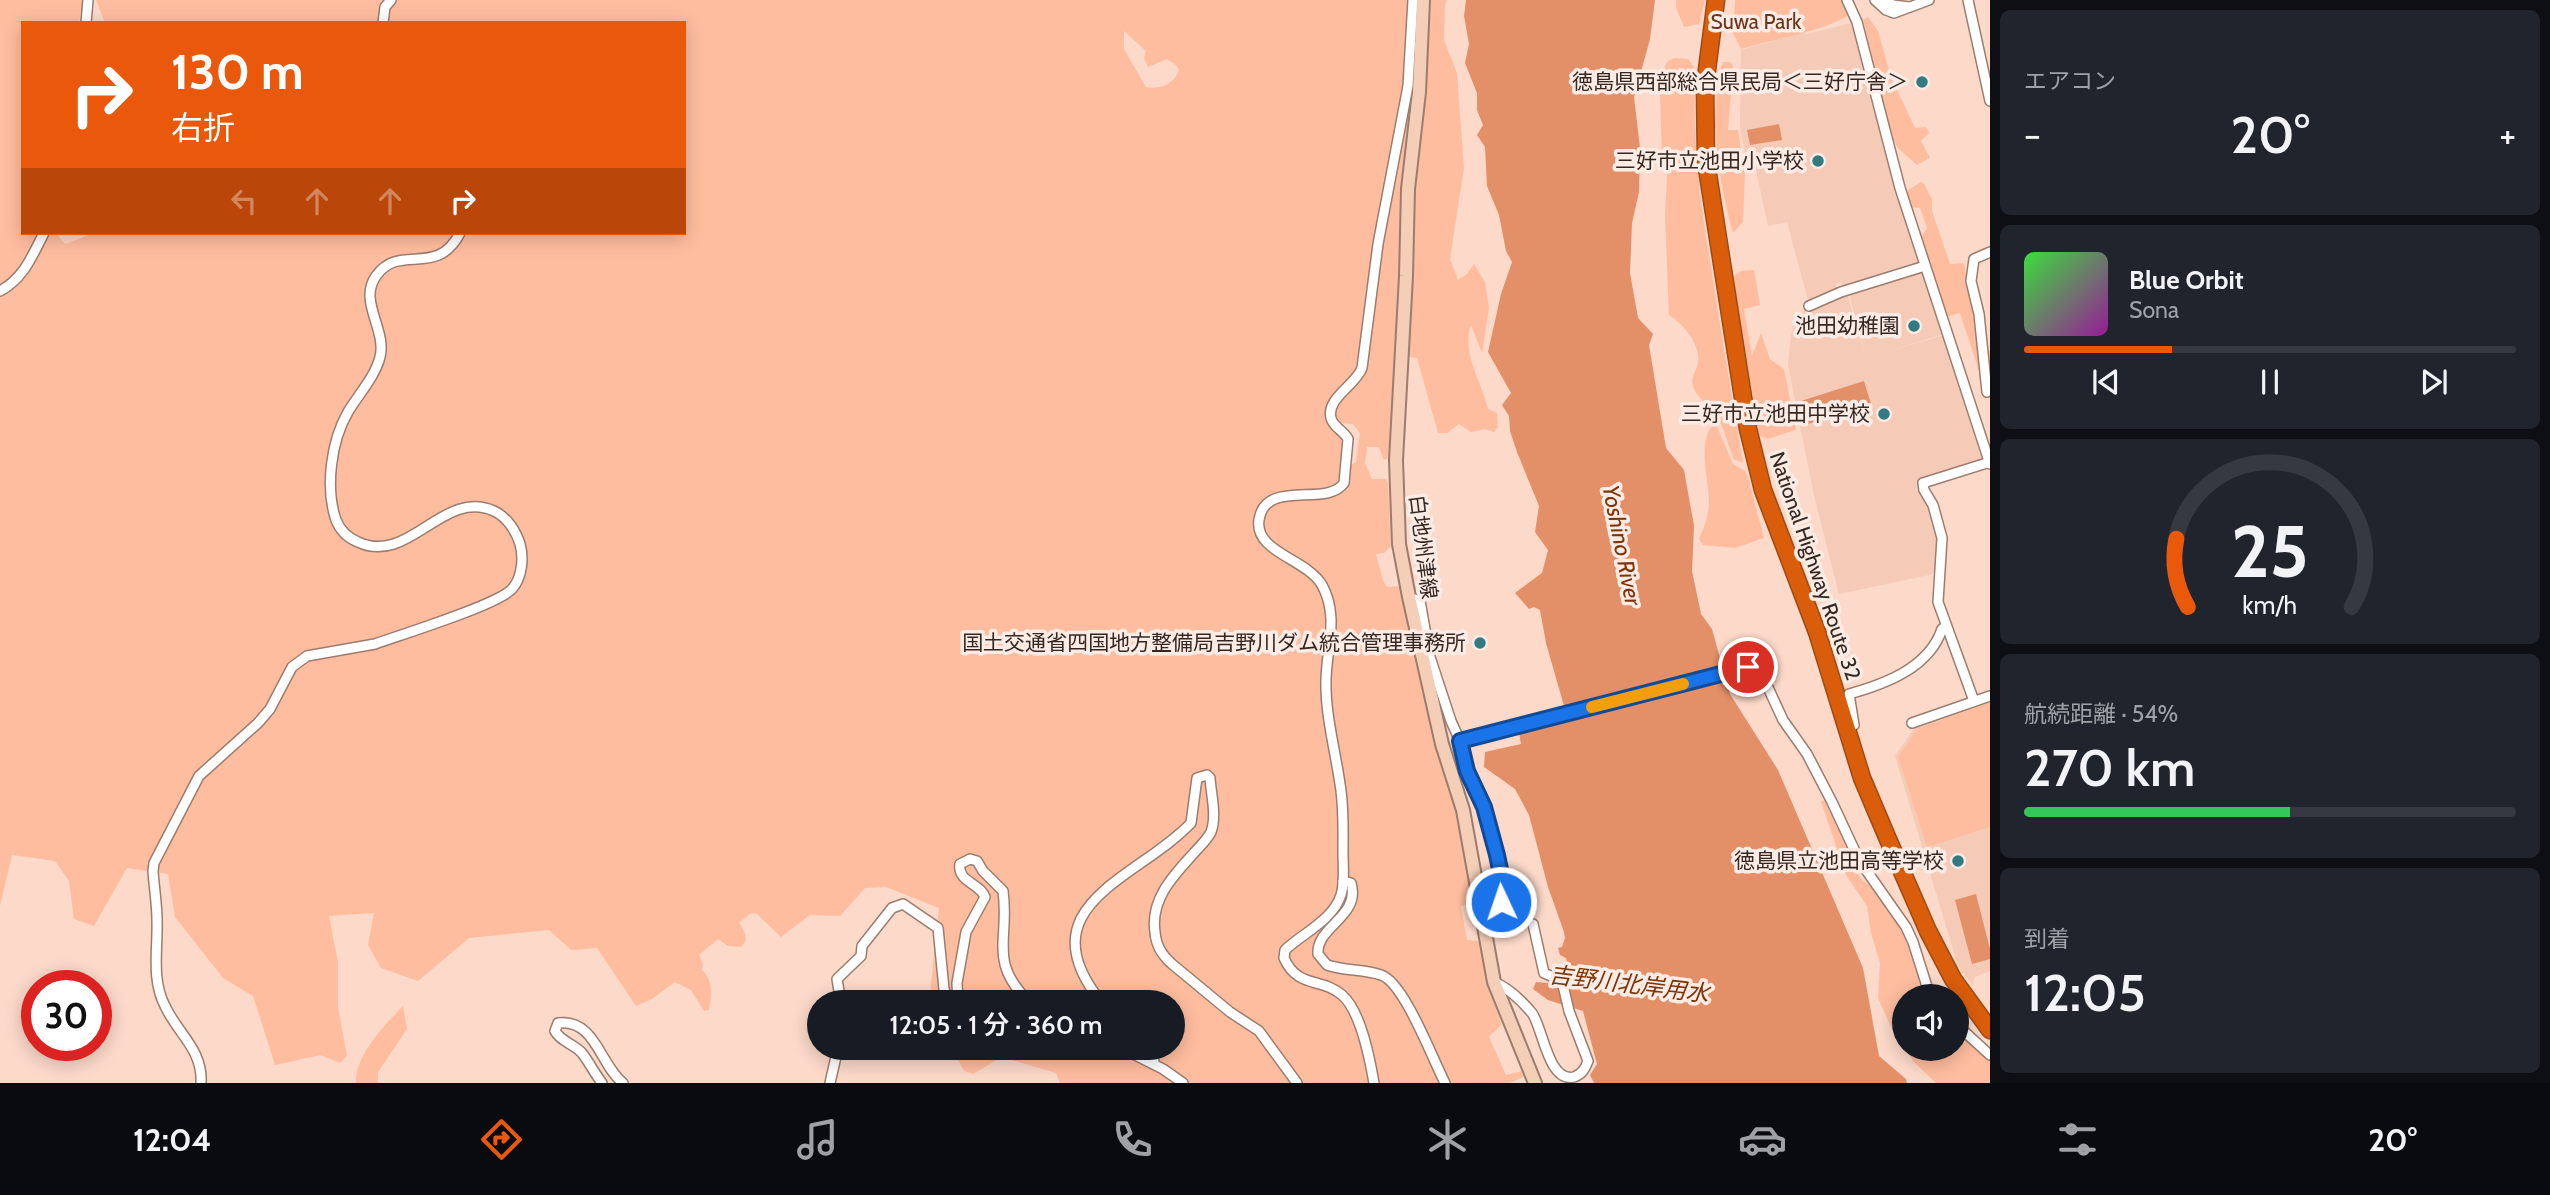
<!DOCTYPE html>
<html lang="ja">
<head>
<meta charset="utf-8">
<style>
	body { margin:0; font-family:Cabin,"Noto Sans JP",sans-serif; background:#20242c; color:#f1f3f6; height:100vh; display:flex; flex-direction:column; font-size:26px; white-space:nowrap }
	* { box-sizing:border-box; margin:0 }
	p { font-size:23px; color:#9ea1a6 }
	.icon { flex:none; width:38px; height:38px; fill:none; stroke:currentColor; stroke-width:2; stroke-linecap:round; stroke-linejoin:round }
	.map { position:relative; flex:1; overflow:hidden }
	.panel { display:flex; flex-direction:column; gap:10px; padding:10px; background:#0d0f14; width:560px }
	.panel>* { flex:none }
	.guide { position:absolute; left:21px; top:21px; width:665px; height:214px; border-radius:0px; box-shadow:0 4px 18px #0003; background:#ea580c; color:#fff; overflow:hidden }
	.tools { position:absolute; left:1892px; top:984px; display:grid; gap:14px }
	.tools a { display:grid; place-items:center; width:77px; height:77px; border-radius:50%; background:#171b24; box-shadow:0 4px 18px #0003; font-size:35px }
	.speed { position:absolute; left:21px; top:970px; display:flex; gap:14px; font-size:35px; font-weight:700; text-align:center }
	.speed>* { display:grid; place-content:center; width:91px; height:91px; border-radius:50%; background:#171b24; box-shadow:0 4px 18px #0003; line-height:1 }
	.speed .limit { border:10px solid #d22; background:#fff; color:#111 }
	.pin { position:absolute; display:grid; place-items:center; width:60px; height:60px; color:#fff; margin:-30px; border:4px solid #fff; border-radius:50%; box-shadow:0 2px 7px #0007 }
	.me { position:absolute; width:77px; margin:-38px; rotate:357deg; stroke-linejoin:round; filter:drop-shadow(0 0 5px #0008) }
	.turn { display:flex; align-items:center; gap:24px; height:147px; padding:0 35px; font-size:32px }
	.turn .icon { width:91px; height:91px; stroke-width:2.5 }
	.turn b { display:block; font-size:49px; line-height:60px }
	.lanes { display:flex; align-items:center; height:66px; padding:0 35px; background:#0003; justify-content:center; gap:35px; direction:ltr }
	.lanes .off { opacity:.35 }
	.big { font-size:52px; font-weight:600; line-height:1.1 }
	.panel .tile { flex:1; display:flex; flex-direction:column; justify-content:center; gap:10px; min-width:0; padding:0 24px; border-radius:10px; background:#20242c }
	.panel .dial { align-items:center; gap:0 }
	.dial svg { height:182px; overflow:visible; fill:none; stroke:#363941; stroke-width:7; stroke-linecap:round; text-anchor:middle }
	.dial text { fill:#f1f3f6; stroke:none }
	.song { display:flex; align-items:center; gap:21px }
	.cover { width:84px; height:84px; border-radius:10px; background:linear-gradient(135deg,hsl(120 70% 55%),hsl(300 70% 35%)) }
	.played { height:7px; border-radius:4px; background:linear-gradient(90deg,#ea580c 30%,#363941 30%) }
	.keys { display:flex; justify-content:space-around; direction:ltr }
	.heat { display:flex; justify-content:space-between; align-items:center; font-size:38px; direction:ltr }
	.charge { height:10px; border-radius:5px; background:linear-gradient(90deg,#34c759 54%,#363941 0) }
	.trip { position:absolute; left:807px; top:990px; width:378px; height:70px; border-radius:35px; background:#171b24; box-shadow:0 4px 18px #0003; font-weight:600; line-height:70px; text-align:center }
	.tabs { display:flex; height:112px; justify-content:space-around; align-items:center; background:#090b0e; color:#9ea1a6 }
	.tabs .icon { width:49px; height:49px }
	.tabs .active { color:#ea580c }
	.tabs b { font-size:32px; color:#f1f3f6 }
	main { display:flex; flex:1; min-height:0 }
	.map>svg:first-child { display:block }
	.built { fill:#f5cab7 }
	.green { fill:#ffbd9f; fill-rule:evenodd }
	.water { fill:#e38f68 }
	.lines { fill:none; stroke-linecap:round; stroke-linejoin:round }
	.street-casing { stroke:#9c7c6e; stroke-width:12 }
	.secondary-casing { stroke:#9c7c6e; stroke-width:16 }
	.highway-casing { stroke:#a04a13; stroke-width:19 }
	.street { stroke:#fff; stroke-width:9 }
	.secondary { stroke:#f4ceb6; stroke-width:12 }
	.highway { stroke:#da5d0b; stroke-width:16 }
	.route-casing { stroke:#114b97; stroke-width:18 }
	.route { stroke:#1a73e8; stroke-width:12 }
	.slow { stroke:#f59e0b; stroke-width:12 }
	.poi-dot { fill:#337b82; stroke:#faebe5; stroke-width:2.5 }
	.labels { text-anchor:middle; stroke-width:7; stroke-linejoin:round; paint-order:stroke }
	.park-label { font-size:21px; fill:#6c351a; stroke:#faebe5 }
	.poi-label { font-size:21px; fill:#352822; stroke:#faebe5; text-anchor:end }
	.street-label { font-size:21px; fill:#352822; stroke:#faebe5 }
	.water-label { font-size:23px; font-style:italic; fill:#7e3305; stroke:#faebe5 }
</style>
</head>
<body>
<main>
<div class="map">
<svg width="1990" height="1083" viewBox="0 0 1990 1083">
	<rect width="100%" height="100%" fill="#fcd9c9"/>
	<g class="built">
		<path d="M1855 22 1886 153 1921 264 1844 289 1841 282 1836 284 1837 294 1815 302 1808 300 1787 222 1768 226 1756 170H1749L1740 127 1741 50 1802 33 1807 34Z"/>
		<path d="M1922 269 1944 334 1885 352 1945 335 1985 462 1920 481 1937 530 1935 572 1929 575 1839 594 1814 495 1788 366 1791 334 1805 310 1847 294 1867 358 1849 294Z"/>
		<path d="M1990 700V971L1974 977 1973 986 1958 966 1895 756 1916 726Z"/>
	</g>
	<g class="green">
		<path d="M0 0H83L79 23H23V233H56L65 244 94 233H684V23H105L96 0H1447L1445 6 1444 40 1457 73 1464 168 1450 259 1458 280 1467 274 1474 264 1485 282 1489 308 1482 353 1471 325C1461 353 1482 382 1488 409L1497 413 1498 427 1494 432 1485 429 1471 432 1459 424 1447 433H1438L1417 358 1396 355 1388 458 1384 460 1379 447H1367L1365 463 1372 479H1386L1388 484 1391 546 1384 553 1376 554 1383 581 1387 587 1400 586 1434 735 1453 797 1472 901 1461 907 1467 940 1480 941 1501 1025 1489 1037 1506 1075 1522 1071 1523 1077 1510 1083H1060L1056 1073 1002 1057 973 1074 964 1071 952 1048H1172V1003H929L939 908 886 887 865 888 840 916 810 915 781 937 757 914 751 913 739 923C745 932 750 939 741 947L728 946 718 939 699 955 703 964 702 970C713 979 712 997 709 1010L704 1011 691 990 675 982 652 999 636 1006 597 948 571 950 549 930 469 938 418 981 381 968 368 945 374 913 329 916 338 962V1007L347 1056 340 1063 320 1055 275 1065 253 996 223 978 175 917 168 874 127 868 94 926 74 919 69 881 55 861 12 855 0 906ZM1124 31 1146 51 1144 58 1148 67 1167 59 1176 65 1179 70C1174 84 1160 90 1146 87L1124 49ZM1329 404 1339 423 1353 424 1360 433 1356 462 1350 466 1349 476 1344 488 1334 487 1341 481C1341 471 1346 445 1342 437 1334 420 1322 427 1329 404Z"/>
		<path d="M1676 0H1705L1699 24 1684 27 1676 8Z"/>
		<path d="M1735 0H1844L1851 14C1825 31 1772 40 1741 49L1733 33Z"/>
		<path d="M1868 17 1878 31 1891 77 1915 128 1926 127 1929 133 1921 141 1930 158 1917 165 1898 148 1891 135 1863 20Z"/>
		<path d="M1674 58 1688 59 1696 70C1691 136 1700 201 1711 267 1721 332 1732 398 1743 463L1734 459C1728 446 1725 430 1718 418 1712 409 1698 398 1694 389 1689 378 1696 373 1698 363 1701 344 1683 324 1669 315L1665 216 1667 175 1662 156 1660 94 1662 73 1667 62Z"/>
		<path d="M1723 62H1730L1733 66 1728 130H1738L1745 173 1743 222 1733 233C1719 180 1707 117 1723 62Z"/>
		<path d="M1921 182 1924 184 1932 199V211L1950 264 1964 263 1978 340 1987 351H1990V387L1981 377 1960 313 1946 317 1921 237 1927 228 1920 208 1910 207 1905 192Z"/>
		<path d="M1754 270 1760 305 1744 309 1752 356 1761 333 1770 359 1784 369 1796 430 1767 439 1759 435 1733 277 1741 271Z"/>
		<path d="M1715 422 1733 464 1745 471 1748 477 1764 538 1735 548 1703 545 1699 539C1704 528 1709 515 1709 502 1709 478 1696 441 1715 422Z"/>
		<path d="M1990 702V827L1927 847 1898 757 1917 729Z"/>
		<path d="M1824 800 1828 803 1837 819 1860 878 1872 888 1900 927 1912 949 1922 996H1904V1047L1891 1027 1878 998 1880 963 1871 933 1867 906 1846 875 1821 802Z"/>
		<path d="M403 1006 407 1029 378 1072V1083H356C355 1055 384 1026 403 1006Z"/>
		<path d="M1957 1028 1990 1060V1083H1936L1913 1061 1905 1048H1956Z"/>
	</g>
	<g class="water">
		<path d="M1466 0H1655L1650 39 1634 97 1640 148 1639 192 1632 223 1630 273 1638 318 1653 334 1649 345 1666 448 1684 470 1694 526 1692 571 1701 614 1712 629 1730 694 1778 770 1863 968 1879 1056 1906 1079 1907 1083H1594L1590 1075 1597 1064 1583 1011 1548 1000 1533 989 1536 982 1559 984 1561 988 1577 987 1576 984 1573 985 1566 958 1560 955 1558 948 1562 947 1565 938 1564 932 1548 887 1529 815 1515 789 1484 767 1485 752 1521 744 1519 733 1568 720 1546 643 1540 610 1534 607 1529 609 1515 593 1542 573 1548 550 1535 532 1539 506 1517 452 1510 431 1509 416 1502 405 1511 393 1488 352 1501 294 1512 262 1506 251 1499 215 1487 186 1485 147 1477 135 1483 125 1477 110V93L1465 63 1469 44 1464 16Z"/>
		<path d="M1779 124 1782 140 1750 145 1747 130Z"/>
		<path d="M1864 381 1871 404 1808 424 1801 401Z"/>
		<path d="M1976 894 1990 949V959L1972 964 1955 900Z"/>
	</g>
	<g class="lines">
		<g class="street-casing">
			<g id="street">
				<path d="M1847 0 1857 22 1900 188 1990 464"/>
				<path d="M1875 0 1886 10 1894 13 1929 0"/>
				<path d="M1885 0 1893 5 1909 7"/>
				<path d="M1968 0 1990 101"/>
				<path d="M86 23 88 0"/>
				<path d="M383 23 385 7 391 0"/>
				<path d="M0 291C24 278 32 256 44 233"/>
				<path d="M1809 306 1841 292 1925 266"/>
				<path d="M1987 392 1979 314 1971 281 1974 259 1990 252"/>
				<path d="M1409 597 1420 601 1430 657 1451 721 1460 741 1728 671 1748 667 1759 668 1783 720 1807 754 1832 802 1859 860 1906 927 1913 942 1930 996"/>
				<path d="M1974 701 1938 602 1942 538 1933 505 1924 490 1923 483 1990 462"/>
				<path d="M1912 723 1990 696"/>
				<path d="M1847 729 1854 725 1849 694C1885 684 1929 668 1942 629L1946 626"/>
				<path d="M1460 741 1467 771 1484 807 1504 889C1501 904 1495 909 1481 915"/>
				<path d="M1343 881 1351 883C1361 917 1316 926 1318 954L1327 965C1344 971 1364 969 1381 975 1404 982 1433 1060 1445 1083"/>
				<path d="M1494 982C1508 988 1522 1001 1532 1013 1543 1028 1548 1083 1574 1077 1582 1074 1585 1069 1588 1061L1569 1011 1562 981 1544 973 1533 924"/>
				<path d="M841 1003 837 979 861 956 862 946 892 908 903 904 938 928 944 989 949 1003"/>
				<path d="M958 1003 957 983 966 932 985 897C980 883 957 882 960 864L970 859 977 861 983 871 1003 891C1010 940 987 961 1030 1003"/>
				<path d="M1102 1003C1023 905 1138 879 1191 823L1197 778 1207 775 1210 778C1211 794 1217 816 1211 832 1207 840 1200 846 1194 853 1174 875 1150 899 1155 932 1156 946 1162 955 1172 964L1230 1012 1259 1031 1297 1083"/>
				<path d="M1956 1024 1990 1055"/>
				<path d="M1121 1048 1163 1069 1183 1083"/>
				<path d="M1140 1048 1154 1061"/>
				<path d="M201 1083C203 1050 178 1034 165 1006 151 979 158 949 157 920 157 904 154 887 153 871L154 863 199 776 258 723 270 709 292 667 307 656 375 644C400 635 497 605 512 589 522 578 524 558 520 544 516 531 507 517 494 511 443 488 409 566 358 542 348 538 340 530 336 520 325 488 331 441 348 412 358 395 375 377 380 357 387 330 358 301 376 276 400 242 436 279 460 233"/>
				<path d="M602 1083C595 1074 589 1062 582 1053 574 1044 560 1041 555 1031L558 1023C595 1018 600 1065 623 1083"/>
				<path d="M830 1083 838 1048"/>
				<path d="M1374 1083C1370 1060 1361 1011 1342 995 1321 977 1298 989 1284 958L1285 950C1303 933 1333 920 1341 895 1345 882 1343 866 1343 853 1343 830 1344 807 1340 784 1335 749 1325 714 1326 679 1327 646 1339 616 1322 585 1307 559 1254 552 1259 520 1265 478 1327 508 1344 483L1348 439C1344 431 1333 427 1331 418 1326 398 1356 385 1362 368L1378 244 1408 86 1413 0"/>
			</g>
		</g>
		<g class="secondary-casing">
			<path id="secondary" d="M1423 0 1419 92 1408 189 1406 276 1396 460 1399 544 1409 597 1442 744 1463 810 1494 982 1535 1083"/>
		</g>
		<g class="highway-casing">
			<path id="highway" d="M1716 0 1705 85 1706 162 1748 429 1763 490 1817 632 1862 778 1887 837 1928 931 1953 979 1990 1030"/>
		</g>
		<use href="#street" class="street"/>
		<use href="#secondary" class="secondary"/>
		<use href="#highway" class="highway"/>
	</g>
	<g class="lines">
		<g class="route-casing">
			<path id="route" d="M1501 902 1504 889 1497 855 1484 807 1467 771 1460 741 1748 667"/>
		</g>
		<use href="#route" class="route"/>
		<path class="slow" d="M1592 707 1683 684"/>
	</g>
	<g class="poi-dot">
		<circle cx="1922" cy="82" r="7"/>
		<circle cx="1818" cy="161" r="7"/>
		<circle cx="1914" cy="326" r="7"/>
		<circle cx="1884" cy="414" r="7"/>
		<circle cx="1480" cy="643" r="7"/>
		<circle cx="1958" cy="861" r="7"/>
	</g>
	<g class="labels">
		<g class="park-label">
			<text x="1756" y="29">Suwa Park</text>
		</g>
		<g class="poi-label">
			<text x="1908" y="89">徳島県西部総合県民局＜三好庁舎＞</text>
			<text x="1804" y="168">三好市立池田小学校</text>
			<text x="1900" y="333">池田幼稚園</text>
			<text x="1870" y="421">三好市立池田中学校</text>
			<text x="1466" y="650">国土交通省四国地方整備局吉野川ダム統合管理事務所</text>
			<text x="1944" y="868">徳島県立池田高等学校</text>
		</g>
		<g class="street-label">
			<text transform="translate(1423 547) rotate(83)" y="7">白地州津線</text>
			<text transform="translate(1815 566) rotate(71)" y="7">National Highway Route 32</text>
		</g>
		<g class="water-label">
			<text transform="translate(1622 545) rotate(79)" y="8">Yoshino River</text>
			<text transform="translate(1629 984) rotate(7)" y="8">吉野川北岸用水</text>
		</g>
	</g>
</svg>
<div class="tools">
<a><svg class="icon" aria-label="sound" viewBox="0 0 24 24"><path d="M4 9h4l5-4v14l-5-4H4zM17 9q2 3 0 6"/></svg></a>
</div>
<div class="speed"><div class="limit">30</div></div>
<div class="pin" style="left:1748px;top:667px;background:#d93025"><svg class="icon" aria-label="arrive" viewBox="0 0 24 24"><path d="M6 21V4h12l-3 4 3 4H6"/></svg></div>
<svg class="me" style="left:1501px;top:902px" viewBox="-20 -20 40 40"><circle r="17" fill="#1a73e8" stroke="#fff" stroke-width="3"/><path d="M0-11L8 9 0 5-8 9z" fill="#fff"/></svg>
<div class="trip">12:05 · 1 分 · 360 m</div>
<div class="guide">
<div class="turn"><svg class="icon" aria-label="right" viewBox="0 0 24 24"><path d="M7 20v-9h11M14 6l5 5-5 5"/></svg><div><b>130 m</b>右折</div></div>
<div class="lanes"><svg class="icon off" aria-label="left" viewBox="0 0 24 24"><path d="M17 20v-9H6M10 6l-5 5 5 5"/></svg><svg class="icon off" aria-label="ahead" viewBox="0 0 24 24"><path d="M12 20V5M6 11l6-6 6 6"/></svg><svg class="icon off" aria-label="ahead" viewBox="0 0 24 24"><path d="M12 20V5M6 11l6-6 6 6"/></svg><svg class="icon" aria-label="right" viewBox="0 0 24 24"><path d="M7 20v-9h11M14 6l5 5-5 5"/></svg></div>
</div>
</div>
<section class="panel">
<div class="tile"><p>エアコン</p>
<div class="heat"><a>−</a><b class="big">20°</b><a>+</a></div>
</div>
<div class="tile">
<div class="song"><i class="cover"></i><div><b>Blue Orbit</b><p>Sona</p></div></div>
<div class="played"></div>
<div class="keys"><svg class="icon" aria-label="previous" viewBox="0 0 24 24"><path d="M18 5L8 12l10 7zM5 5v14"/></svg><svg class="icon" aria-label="pause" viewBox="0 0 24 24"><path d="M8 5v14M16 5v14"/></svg><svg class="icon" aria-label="next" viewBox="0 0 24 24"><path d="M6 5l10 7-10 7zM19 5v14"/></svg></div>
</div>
<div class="tile dial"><svg viewBox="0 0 100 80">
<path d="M14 69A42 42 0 1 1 86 69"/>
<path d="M14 69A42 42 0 0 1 9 39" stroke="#ea580c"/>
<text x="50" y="56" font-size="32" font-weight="700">25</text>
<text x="50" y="72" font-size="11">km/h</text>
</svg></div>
<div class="tile"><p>航続距離 · 54%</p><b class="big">270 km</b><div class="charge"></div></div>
<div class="tile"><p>到着</p><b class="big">12:05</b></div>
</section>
</main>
<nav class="tabs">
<b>12:04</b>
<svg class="icon active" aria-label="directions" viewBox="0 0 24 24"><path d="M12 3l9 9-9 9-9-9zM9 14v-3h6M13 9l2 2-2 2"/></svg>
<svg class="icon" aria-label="music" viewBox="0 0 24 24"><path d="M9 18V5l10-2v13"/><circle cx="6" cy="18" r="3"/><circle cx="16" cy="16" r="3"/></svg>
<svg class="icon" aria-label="phone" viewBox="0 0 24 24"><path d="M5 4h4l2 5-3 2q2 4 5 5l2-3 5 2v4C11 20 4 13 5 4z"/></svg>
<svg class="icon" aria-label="climate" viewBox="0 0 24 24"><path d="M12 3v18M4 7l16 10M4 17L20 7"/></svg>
<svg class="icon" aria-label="car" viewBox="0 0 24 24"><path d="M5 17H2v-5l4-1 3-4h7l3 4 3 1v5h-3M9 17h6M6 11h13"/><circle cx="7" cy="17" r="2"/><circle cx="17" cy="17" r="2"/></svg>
<svg class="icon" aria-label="filters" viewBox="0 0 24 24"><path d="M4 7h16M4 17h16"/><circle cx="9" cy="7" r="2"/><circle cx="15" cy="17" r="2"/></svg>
<b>20°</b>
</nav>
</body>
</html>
